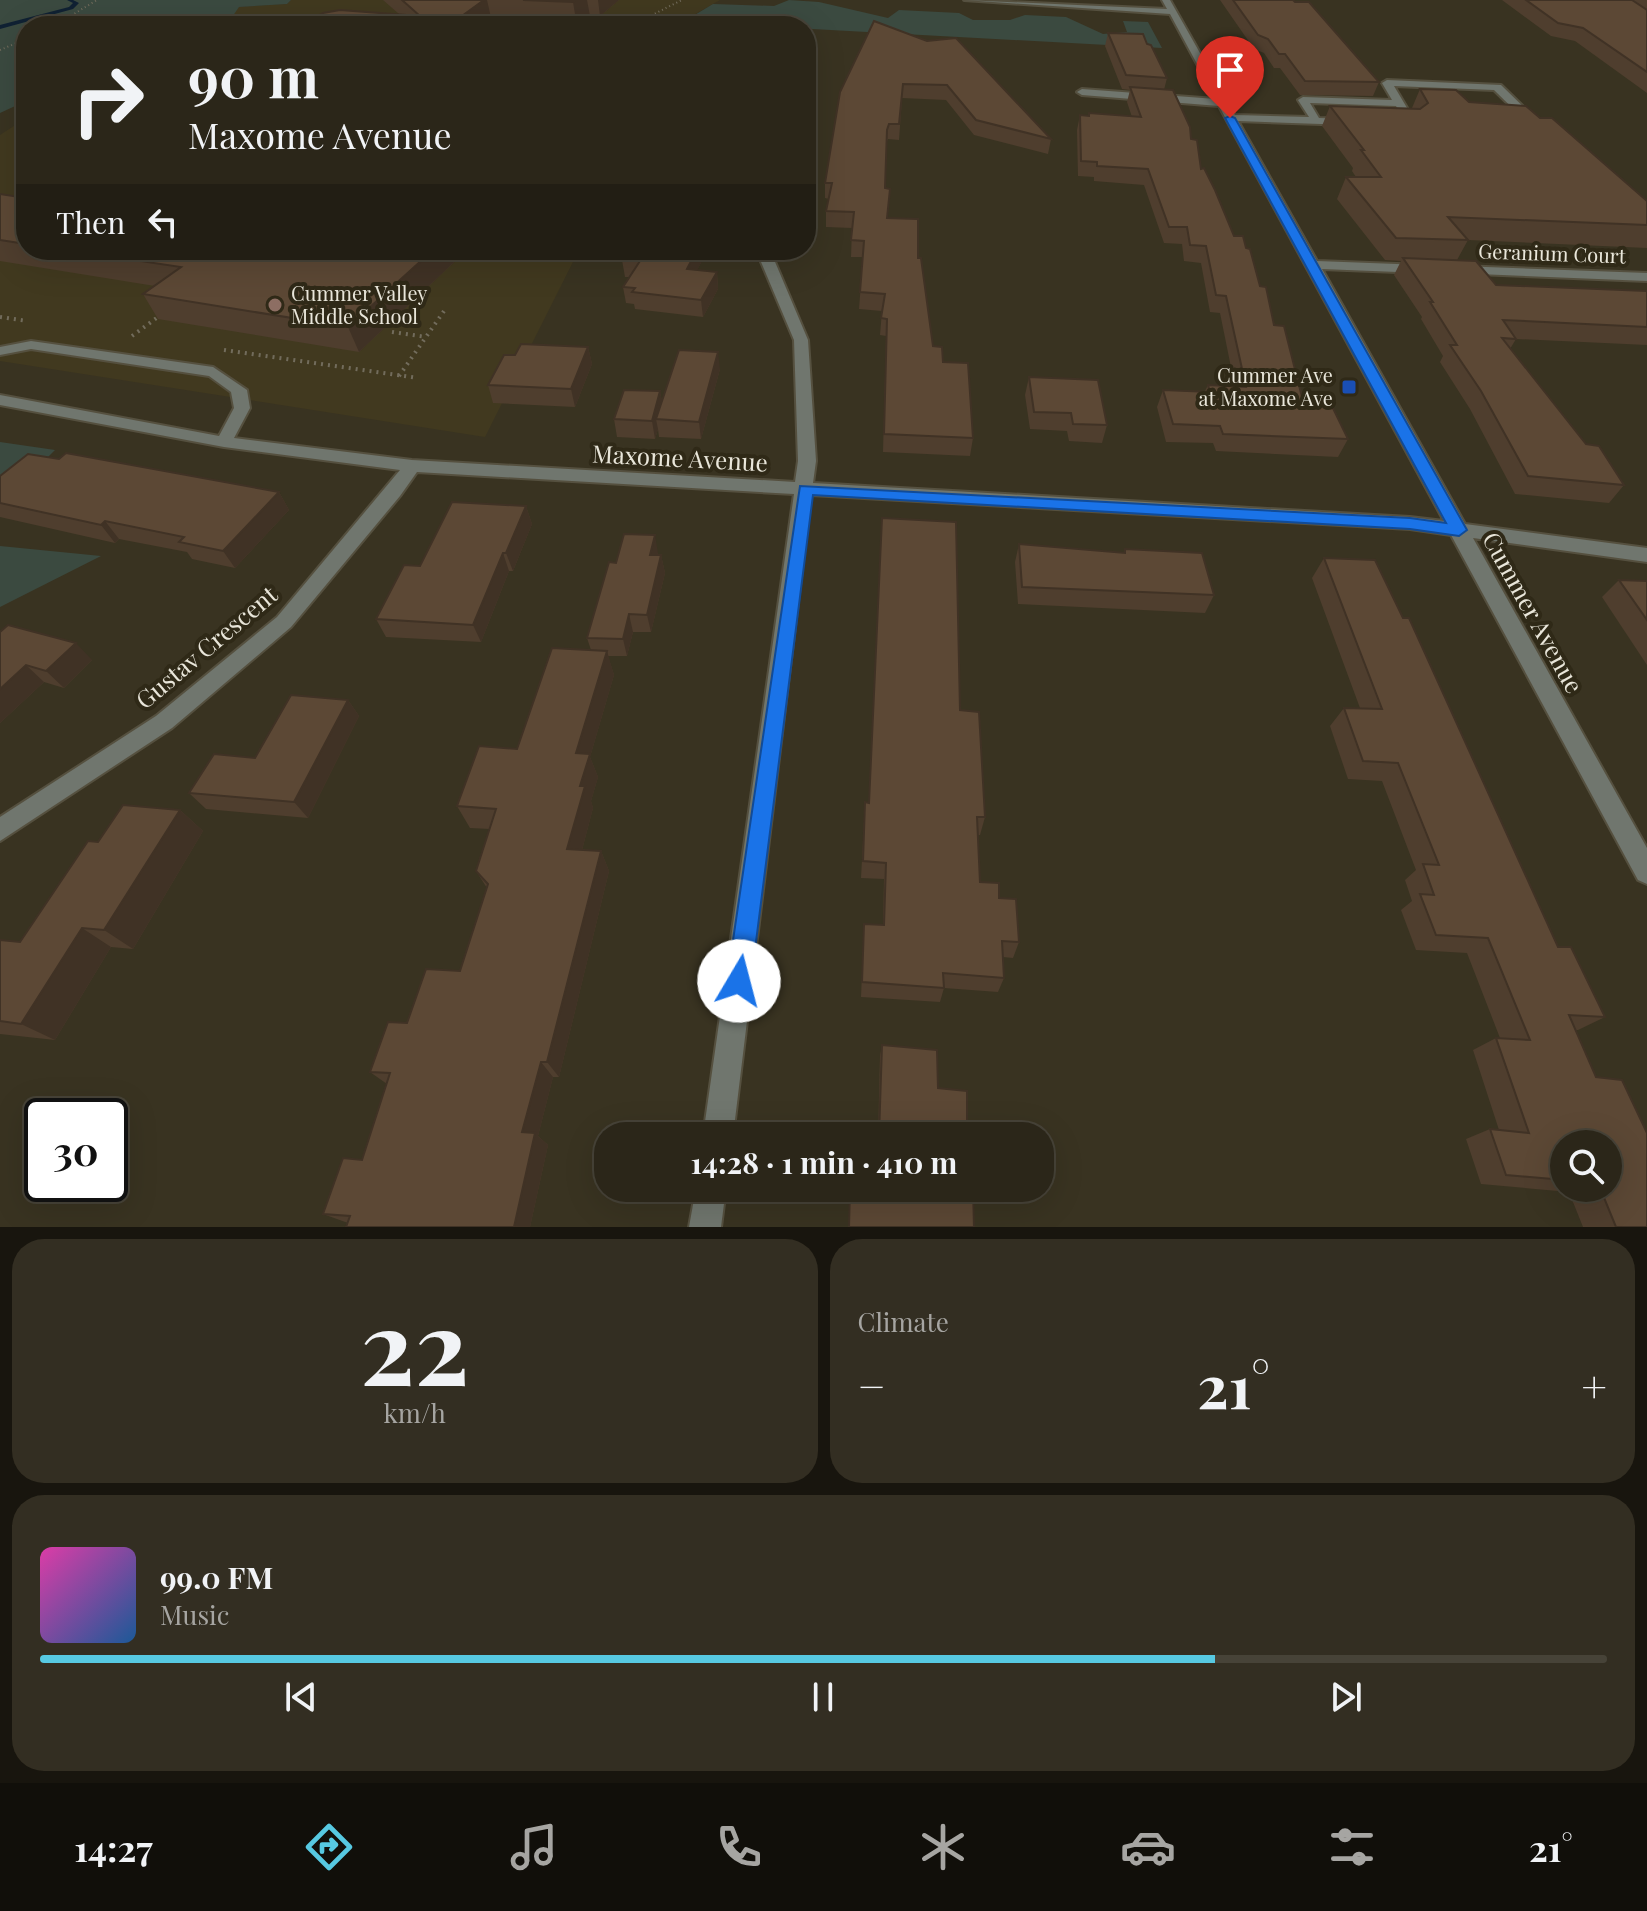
<!DOCTYPE html>
<html lang="en">
<head>
<meta charset="utf-8">
<style>
	body { margin:0; font-family:"Playfair Display",serif; background:#332e22; color:#f1f3f6; height:100vh; display:flex; flex-direction:column; font-size:30px; white-space:nowrap }
	* { box-sizing:border-box; margin:0 }
	p { font-size:26px; color:#a6a5a2 }
	.icon { flex:none; width:44px; height:44px; fill:none; stroke:currentColor; stroke-width:2; stroke-linecap:round; stroke-linejoin:round }
	.map { position:relative; height:1227px; overflow:hidden }
	.sheet { display:flex; flex-direction:column; gap:12px; padding:12px; background:#18150e; flex:1 }
	.sheet>* { flex:none }
	.hud { position:absolute; left:16px; top:16px; width:800px; height:244px; border-radius:32px; box-shadow:0 8px 32px #0002,0 0 0 2px #474338; background:#2b2619; color:#f1f3f6; overflow:hidden }
	.buttons { position:absolute; left:1550px; top:1130px; display:grid; gap:16px }
	.buttons a { display:grid; place-items:center; width:72px; height:72px; border-radius:50%; background:#2b2619; box-shadow:0 8px 32px #0002,0 0 0 2px #474338; font-size:40px }
	.speed { position:absolute; left:24px; top:1098px; display:flex; gap:16px; font-size:40px; font-weight:700; text-align:center }
	.speed>* { display:grid; place-content:center; width:104px; height:104px; border-radius:50%; background:#2b2619; box-shadow:0 8px 32px #0002,0 0 0 2px #474338; line-height:1 }
	.speed .limit { border:4px solid #111; border-radius:12px; background:#fff; color:#111 }
	.pin { position:absolute; display:grid; place-items:center; width:68px; height:68px; color:#fff; margin:-82px -34px; border-radius:50% 50% 50% 0; rotate:-45deg; box-shadow:0 0 8px #0007 }
	.pin .icon { rotate:45deg }
	.me { position:absolute; width:88px; margin:-44px; rotate:8deg; stroke-linejoin:round; filter:drop-shadow(0 0 6px #0008) }
	.turn { display:flex; align-items:center; gap:28px; height:168px; padding:0 40px; font-size:36px }
	.turn .icon { width:104px; height:104px; stroke-width:2.5 }
	.turn b { display:block; font-size:56px; line-height:68px }
	.then { display:flex; align-items:center; height:76px; padding:0 40px; background:#0003; gap:16px; font-size:30px }
	.big { font-size:60px; font-weight:700; line-height:1.1 }
	.sheet .card { flex:1; display:flex; flex-direction:column; justify-content:center; gap:12px; min-width:0; padding:0 28px; border-radius:32px; background:#332e22 }
	.sheet .dial { align-items:center; gap:0 }
	.dial b { font-size:104px; line-height:1 }
	.song { display:flex; align-items:center; gap:24px }
	.cover { width:96px; height:96px; border-radius:12px; background:linear-gradient(135deg,hsl(320 70% 55%),hsl(210 70% 35%)) }
	.played { height:8px; border-radius:4px; background:linear-gradient(90deg,#57c9e2 75%,#474338 75%) }
	.keys { display:flex; justify-content:space-around; direction:ltr }
	.heat { display:flex; justify-content:space-between; align-items:center; font-size:44px; direction:ltr }
	.sheet .tiles { flex:1; display:grid; gap:12px; grid-template-columns:1fr 1fr }
	.card:last-child { grid-column:span 2 }
	.trip { position:absolute; left:594px; top:1122px; width:460px; height:80px; border-radius:32px; background:#2b2619; box-shadow:0 8px 32px #0002,0 0 0 2px #474338; font-weight:700; line-height:80px; text-align:center }
	.dock { display:flex; height:128px; justify-content:space-around; align-items:center; background:#110f0a; color:#a6a5a2 }
	.dock .icon { width:56px; height:56px }
	.dock .current { color:#57c9e2 }
	.dock b { font-size:36px; color:#f1f3f6 }
	.map>svg:first-child { display:block }
	.built { fill:#41391f }
	.green { fill:#3b4a40 }
	.lines { fill:none; stroke-linecap:round; stroke-linejoin:round }
	.stream { fill:#102133; fill-rule:evenodd }
	.minor-casing { stroke:#55503f; stroke-width:4 }
	.path-far1 { stroke:#726c5c; stroke-width:2; stroke-dasharray:1 3; stroke-linecap:butt }
	.path { stroke:#726c5c; stroke-width:4; stroke-dasharray:2 5; stroke-linecap:butt }
	.minor { fill:#70766e; fill-rule:evenodd }
	.wall { fill:#4f3e2e; fill-rule:evenodd }
	.shaded-wall { fill:#403225 }
	.building { fill:#5c4835; stroke:#403225; stroke-width:2 }
	.route { fill:#1a73e8; stroke:#114b97; stroke-width:2 }
	.education-dot { fill:#8d6e63; stroke:#2f2917; stroke-width:3 }
	.transit-dot { fill:#1a4fb4; stroke:#2f2917; stroke-width:3 }
	.labels { text-anchor:middle; stroke-width:8; stroke-linejoin:round; paint-order:stroke }
	.far-street-label { font-size:20px; fill:#e9e6da; stroke:#2f2917 }
	.far-poi-label { font-size:20px; fill:#e9e6da; stroke:#2f2917; text-anchor:start }
	.street-label { font-size:24px; fill:#e9e6da; stroke:#2f2917 }
</style>
</head>
<body>
<div class="map">
<svg width="1647" height="1227" viewBox="0 0 1647 1227">
	<rect width="100%" height="100%" fill="#393321"/>
	<g class="built">
		<path d="M291 0H720L683 21 681 26H226L238 7 287 4Z"/>
		<path d="M26 118V250H579L485 437 0 361V135Z"/>
	</g>
	<g class="green">
		<path d="M0 0H291L287 4 239 7 226 26H26V101L0 113Z"/>
		<path d="M789 0 819 2 888 18 899 10 959 13 973 20H1010L1025 15 1066 17 1103 34 1127 32 1123 21 1148 22 1162 48 683 22 713 4 774 6Z"/>
		<path d="M0 442 55 450 0 505Z"/>
		<path d="M0 546 101 556 0 607Z"/>
	</g>
	<g class="lines">
		<path class="stream" d="M67 0H73L79 3 73 9 0 29V25L69 7 73 3Z"/>
		<g class="minor-casing">
			<g id="minor">
				<path d="M964 0 1167 9 1162 0H1170L1235 115 1309 117 1298 100 1303 97 1392 100 1382 83 1387 80 1501 85 1540 123V127H1532L1494 90 1394 86 1416 123 1415 125H1398V121L1404 120 1396 106 1310 103 1319 118 1350 119 1355 122 1350 125 1238 121 1317 261 1423 265 1430 269 1423 273 1322 269 1465 524 1647 548V562L1473 538 1647 848V884L1638 880 1451 535 1410 529 811 495 733 1136H703L794 494 417 472 400 496 291 627 172 728 0 841V817L156 716 277 617 400 470 224 447 0 405V395L219 436 234 408 231 392 209 376 31 349 0 355V347L31 341 213 367 247 390 250 408 234 438 412 460 795 482 798 461 794 340 756 250H770L808 340 816 461 813 483 1410 517 1444 521 1219 106 1082 95 1077 92 1082 89 1216 99 1170 14Z"/>
				<path d="M1459 266 1647 273V281L1454 273V267Z"/>
				<path d="M696 1188H726L721 1227H689Z"/>
			</g>
		</g>
		<g class="path-far1">
			<path d="M54 26 97 0"/>
			<path d="M609 26 640 21 682 0"/>
			<path d="M0 50 26 39"/>
		</g>
		<g class="path">
			<path d="M0 317 27 321"/>
			<path d="M392 332 426 337"/>
			<path d="M132 336 162 314"/>
			<path d="M224 350 418 378"/>
			<path d="M399 376 444 311"/>
		</g>
		<use href="#minor" class="minor"/>
	</g>
	<g class="wall">
		<path d="M383 0H619L600 16H590L578 26 492 22 399 14Z"/>
		<path d="M1220 0H1293L1379 82 1373 96 1300 95 1280 68H1274L1264 53 1254 49Z"/>
		<path d="M1502 0H1647V93L1575 41 1551 36Z"/>
		<path d="M874 21 1051 139 1048 154 974 135 946 100 902 98 899 140 888 139 886 144 885 188 888 218 918 258 933 346 943 362 973 438 970 456 883 452 886 336 880 335 882 311 859 309 863 257H851L852 228 826 227V211L829 199 825 198V183Z"/>
		<path d="M1108 33 1147 44 1167 78 1164 90 1191 139 1201 169 1234 236 1246 248 1302 397 1348 439 1338 457 1216 451 1213 443 1166 442 1157 407 1163 390 1205 391 1208 385 1235 387 1220 313 1210 312 1201 263 1184 261 1182 244 1164 243 1144 185 1094 181V177L1078 176 1077 130 1080 115 1132 117 1127 102 1130 90 1122 89 1105 46Z"/>
		<path d="M1420 89 1469 102 1540 118 1647 201V248L1468 240 1457 260 1496 285 1647 291V345L1516 339 1510 349 1586 444 1624 485 1609 503 1515 494 1470 409 1440 362 1443 356 1421 319 1422 317 1394 275 1401 261 1385 260 1337 199 1346 177H1356L1352 171 1353 168 1322 126 1330 106 1412 108Z"/>
		<path d="M0 194 26 198V250H467L359 352 158 319 143 294 155 286 0 261Z"/>
		<path d="M628 250H703L704 257 697 270 717 272 718 289 703 317 635 309 634 304 626 303 623 287 630 277H625L622 260Z"/>
		<path d="M588 347 592 364 575 407 493 403 488 385 515 355Z"/>
		<path d="M720 369 701 439 659 437 658 429 655 439 617 437 614 419 660 391 662 402Z"/>
		<path d="M1029 377 1107 425 1102 443 1069 441 1067 431 1030 429 1025 395Z"/>
		<path d="M59 459 279 492 289 510 235 568 192 559 187 552 119 539 115 543 0 517V476Z"/>
		<path d="M526 506 532 524 513 571H509L481 642 386 637 376 619 420 566Z"/>
		<path d="M1019 544 1124 553 1125 549 1214 595 1205 613 1018 604 1015 562Z"/>
		<path d="M658 553V555H661L665 573 651 632H633L627 656H608L614 675 590 757 598 777 591 801 593 808 582 850 601 851 609 871 559 1077H553L538 1136 548 1145 530 1227H346L348 1223 323 1214 362 1160 387 1084 370 1072 407 1023 460 971 487 888 476 871 490 829 470 828 457 806 517 749 591 650 587 638 616 563Z"/>
		<path d="M1324 558 1558 947 1605 1017 1578 1030H1576L1647 1227H1583L1569 1192 1481 1184 1466 1139 1490 1129 1499 1130 1473 1050 1496 1038H1500L1467 953 1416 950 1401 910 1412 901 1405 880 1416 870 1382 781 1348 779 1330 726 1344 708H1360L1312 578ZM1564 1144 1608 1188H1564Z"/>
		<path d="M1619 580 1647 581V665L1602 597Z"/>
		<path d="M0 632 92 660 64 688 44 682 0 723Z"/>
		<path d="M348 700 359 716 308 818 206 809 189 793 255 758Z"/>
		<path d="M960 710 985 817 980 835H978L980 882 999 898 1019 942 1013 958 1003 957 1004 978 998 992 944 988 940 1002 861 997 864 924 883 925 884 879 861 878 865 802 868 803Z"/>
		<path d="M180 810 203 831 133 949 111 947 55 1040 0 1034V940L20 942 98 842Z"/>
		<path d="M882 1045 938 1088 967 1136H878L880 1056Z"/>
	</g>
	<g class="shaded-wall">
		<path d="M484 0H487L492 22 487 26H448Z"/>
		<path d="M576 0H587L590 16 578 26H577L573 2Z"/>
		<path d="M598 0H619L600 16Z"/>
		<path d="M433 250H467L359 352 348 327Z"/>
		<path d="M697 250H703L704 257 689 286 687 269Z"/>
		<path d="M717 272 718 289 703 317 701 300Z"/>
		<path d="M588 347 592 364 575 407 571 389Z"/>
		<path d="M718 352 720 369 701 439 699 422Z"/>
		<path d="M660 391 663 409 656 419 658 429 655 439 652 421Z"/>
		<path d="M279 492 289 510 235 568 223 551Z"/>
		<path d="M526 506 532 524 513 571 506 553Z"/>
		<path d="M105 521 119 539 115 543 101 525Z"/>
		<path d="M655 535 658 553 654 572 650 555Z"/>
		<path d="M503 553 509 571 481 642 473 625Z"/>
		<path d="M661 555 665 573 651 632 647 615Z"/>
		<path d="M629 614 633 632 627 656 623 639Z"/>
		<path d="M76 643 92 660 64 688 46 671Z"/>
		<path d="M607 651 614 675 590 757 598 777 591 801 593 808 577 869 567 849 580 786 576 753Z"/>
		<path d="M26 665 44 682 0 723V689Z"/>
		<path d="M348 700 359 716 308 818 294 802Z"/>
		<path d="M180 810 203 831 133 949 104 930Z"/>
		<path d="M601 851 609 871 559 1077 547 1062Z"/>
		<path d="M82 928 111 947 55 1040 21 1024Z"/>
		<path d="M541 1062 553 1077 538 1136 548 1145 530 1227H514L522 1132Z"/>
	</g>
	<g class="building">
		<path d="M402 0H484L448 26H301L323 13 340 10 420 16Z"/>
		<path d="M523 0H576L573 2Z"/>
		<path d="M1233 0H1293L1295 2H1309L1379 82 1305 81 1285 54H1279L1268 39 1258 35Z"/>
		<path d="M1526 0H1632L1647 10V72L1583 28 1558 23Z"/>
		<path d="M764 17 760 26H712Z"/>
		<path d="M874 21 927 41 956 38 1051 139 976 120 947 85 903 84 899 124H889L887 130 885 188 890 189 887 218 918 219V258H921L933 346 942 347 943 362 968 363 973 438 884 434 887 319 881 318 885 294 860 292 864 241 851 240 854 212 826 211 832 183H825L840 92Z"/>
		<path d="M1108 33 1143 34 1147 44 1151 45 1167 78 1126 75Z"/>
		<path d="M1130 87 1173 90 1190 127 1191 139 1197 140 1201 169 1204 168 1215 190 1234 236H1243L1246 248 1250 249 1260 286 1266 287 1274 325 1284 326 1302 397 1328 398 1348 439 1223 434 1220 426 1173 424 1163 390 1210 392 1208 385 1246 387 1226 296 1216 295 1206 246 1190 245 1187 227H1169L1148 169 1097 166V162L1081 161 1080 115 1089 116V113L1141 117Z"/>
		<path d="M1420 89 1456 90 1469 102 1526 106 1540 118H1552L1647 201V225L1448 217 1468 240 1396 238 1346 177H1381L1361 150H1364L1330 106 1420 109 1428 103Z"/>
		<path d="M0 194 26 198V244L0 240Z"/>
		<path d="M67 250H433L348 327 143 294 181 267Z"/>
		<path d="M628 250H697L687 269 717 272 701 300 632 292 635 288 623 287 640 261 622 260Z"/>
		<path d="M1403 258 1476 261 1496 285 1647 291V327L1503 320 1516 339 1502 338 1586 444 1599 446 1624 485 1528 476 1481 391 1450 345H1457L1430 302H1433Z"/>
		<path d="M521 344 588 347 571 389 488 385 504 355H515Z"/>
		<path d="M679 350 718 352 699 422 656 419Z"/>
		<path d="M1029 377 1098 380 1107 425 1073 424 1071 413 1034 412Z"/>
		<path d="M624 390 660 391 652 421 614 419Z"/>
		<path d="M66 453 279 492 223 551 179 542 184 537 105 521 101 525 0 503V476L28 454 59 459Z"/>
		<path d="M452 502 526 506 506 553H503L473 625 376 619 404 565 420 566Z"/>
		<path d="M882 518 956 522 960 710 979 712 985 817H977L980 882 999 883V898L1016 899 1019 942 1002 941 1004 978 943 973 944 988 862 982 864 924 884 925 886 863 863 861 865 802 869 803Z"/>
		<path d="M624 534 655 535 650 555H661L647 615 629 614 623 639 587 638 609 562 616 563Z"/>
		<path d="M1019 544 1125 553V549L1202 553 1214 595 1022 587Z"/>
		<path d="M1324 558 1375 560 1403 618H1409L1558 947H1571L1605 1017 1569 1015 1596 1077 1622 1080 1647 1133V1227H1616L1600 1188H1608V1144H1564V1180L1506 1175 1490 1129 1529 1133 1496 1038 1530 1040 1488 938 1436 935 1420 894 1434 895 1423 864 1439 865 1398 763 1363 761 1344 708 1382 709Z"/>
		<path d="M1619 580 1647 581V620Z"/>
		<path d="M8 625 76 643 46 671 26 665 0 689V632Z"/>
		<path d="M552 648 607 651 576 753 590 754 580 786H585L567 849 601 851 547 1062H541L522 1132 535 1133 514 1227H346L350 1216 323 1214 343 1158 362 1160 390 1073 370 1072 388 1022 407 1023 426 969 460 971 488 884 476 871 496 809 457 806 479 746 517 749Z"/>
		<path d="M291 695 348 700 294 802 189 793 214 754 255 758Z"/>
		<path d="M123 805 180 810 104 930 82 928 21 1024 0 1021V940L20 942 88 841 98 842Z"/>
		<path d="M882 1045 937 1050 938 1088 967 1091V1136H879Z"/>
		<path d="M850 1188H973L974 1227H849Z"/>
	</g>
	<path class="route" d="M1230 116 1235 118 1467 530 1459 536 1410 529 813 495 751 981 748 990 739 993 730 990 727 981 800 486 1410 518 1446 523 1225 118Z"/>
	<circle class="education-dot" cx="275" cy="305" r="8"/>
	<rect class="transit-dot" x="1341" y="379" width="16" height="16" rx="4"/>
	<g class="labels">
		<g class="far-street-label">
			<text transform="translate(1552 254) rotate(2)" y="7">Geranium Court</text>
		</g>
		<g class="far-poi-label">
			<text x="291" y="301">Cummer Valley<tspan x="291" dy="23">Middle School</tspan></text>
			<text x="1333" y="383" text-anchor="end">Cummer Ave<tspan x="1333" dy="23">at Maxome Ave</tspan></text>
		</g>
		<g class="street-label">
			<text transform="translate(680 459) rotate(3)" y="8">Maxome Avenue</text>
			<text transform="translate(1532 613) rotate(61)" y="8">Cummer Avenue</text>
			<text transform="translate(207 648) rotate(-40)" y="8">Gustav Crescent</text>
		</g>
	</g>
</svg>
<div class="buttons">
<a><svg class="icon" aria-label="search" viewBox="0 0 24 24"><circle cx="10" cy="10" r="6"/><path d="M15 15l6 6"/></svg></a>
</div>
<div class="speed"><div class="limit">30</div></div>
<div class="pin" style="left:1230px;top:118px;background:#d93025"><svg class="icon" aria-label="arrive" viewBox="0 0 24 24"><path d="M6 21V4h12l-3 4 3 4H6"/></svg></div>
<svg class="me" style="left:739px;top:981px" viewBox="-20 -20 40 40"><circle r="19" fill="#fff"/><path d="M0-13L10 11 0 6-10 11z" fill="#1a73e8"/></svg>
<div class="trip">14:28 · 1 min · 410 m</div>
<div class="hud">
<div class="turn"><svg class="icon" aria-label="right" viewBox="0 0 24 24"><path d="M7 20v-9h11M14 6l5 5-5 5"/></svg><div><b>90 m</b>Maxome Avenue</div></div>
<div class="then">Then<svg class="icon" aria-label="left" viewBox="0 0 24 24"><path d="M17 20v-9H6M10 6l-5 5 5 5"/></svg></div>
</div>
</div>
<section class="sheet">
<div class="tiles">
<div class="card dial"><b>22</b><p>km/h</p></div>
<div class="card"><p>Climate</p>
<div class="heat"><a>−</a><b class="big">21°</b><a>+</a></div>
</div>
<div class="card">
<div class="song"><i class="cover"></i><div><b>99.0 FM</b><p>Music</p></div></div>
<div class="played"></div>
<div class="keys"><svg class="icon" aria-label="previous" viewBox="0 0 24 24"><path d="M18 5L8 12l10 7zM5 5v14"/></svg><svg class="icon" aria-label="pause" viewBox="0 0 24 24"><path d="M8 5v14M16 5v14"/></svg><svg class="icon" aria-label="next" viewBox="0 0 24 24"><path d="M6 5l10 7-10 7zM19 5v14"/></svg></div>
</div>
</div>
</section>
<nav class="dock">
<b>14:27</b>
<svg class="icon current" aria-label="directions" viewBox="0 0 24 24"><path d="M12 3l9 9-9 9-9-9zM9 14v-3h6M13 9l2 2-2 2"/></svg>
<svg class="icon" aria-label="music" viewBox="0 0 24 24"><path d="M9 18V5l10-2v13"/><circle cx="6" cy="18" r="3"/><circle cx="16" cy="16" r="3"/></svg>
<svg class="icon" aria-label="phone" viewBox="0 0 24 24"><path d="M5 4h4l2 5-3 2q2 4 5 5l2-3 5 2v4C11 20 4 13 5 4z"/></svg>
<svg class="icon" aria-label="climate" viewBox="0 0 24 24"><path d="M12 3v18M4 7l16 10M4 17L20 7"/></svg>
<svg class="icon" aria-label="car" viewBox="0 0 24 24"><path d="M5 17H2v-5l4-1 3-4h7l3 4 3 1v5h-3M9 17h6M6 11h13"/><circle cx="7" cy="17" r="2"/><circle cx="17" cy="17" r="2"/></svg>
<svg class="icon" aria-label="filters" viewBox="0 0 24 24"><path d="M4 7h16M4 17h16"/><circle cx="9" cy="7" r="2"/><circle cx="15" cy="17" r="2"/></svg>
<b>21°</b>
</nav>
</body>
</html>
